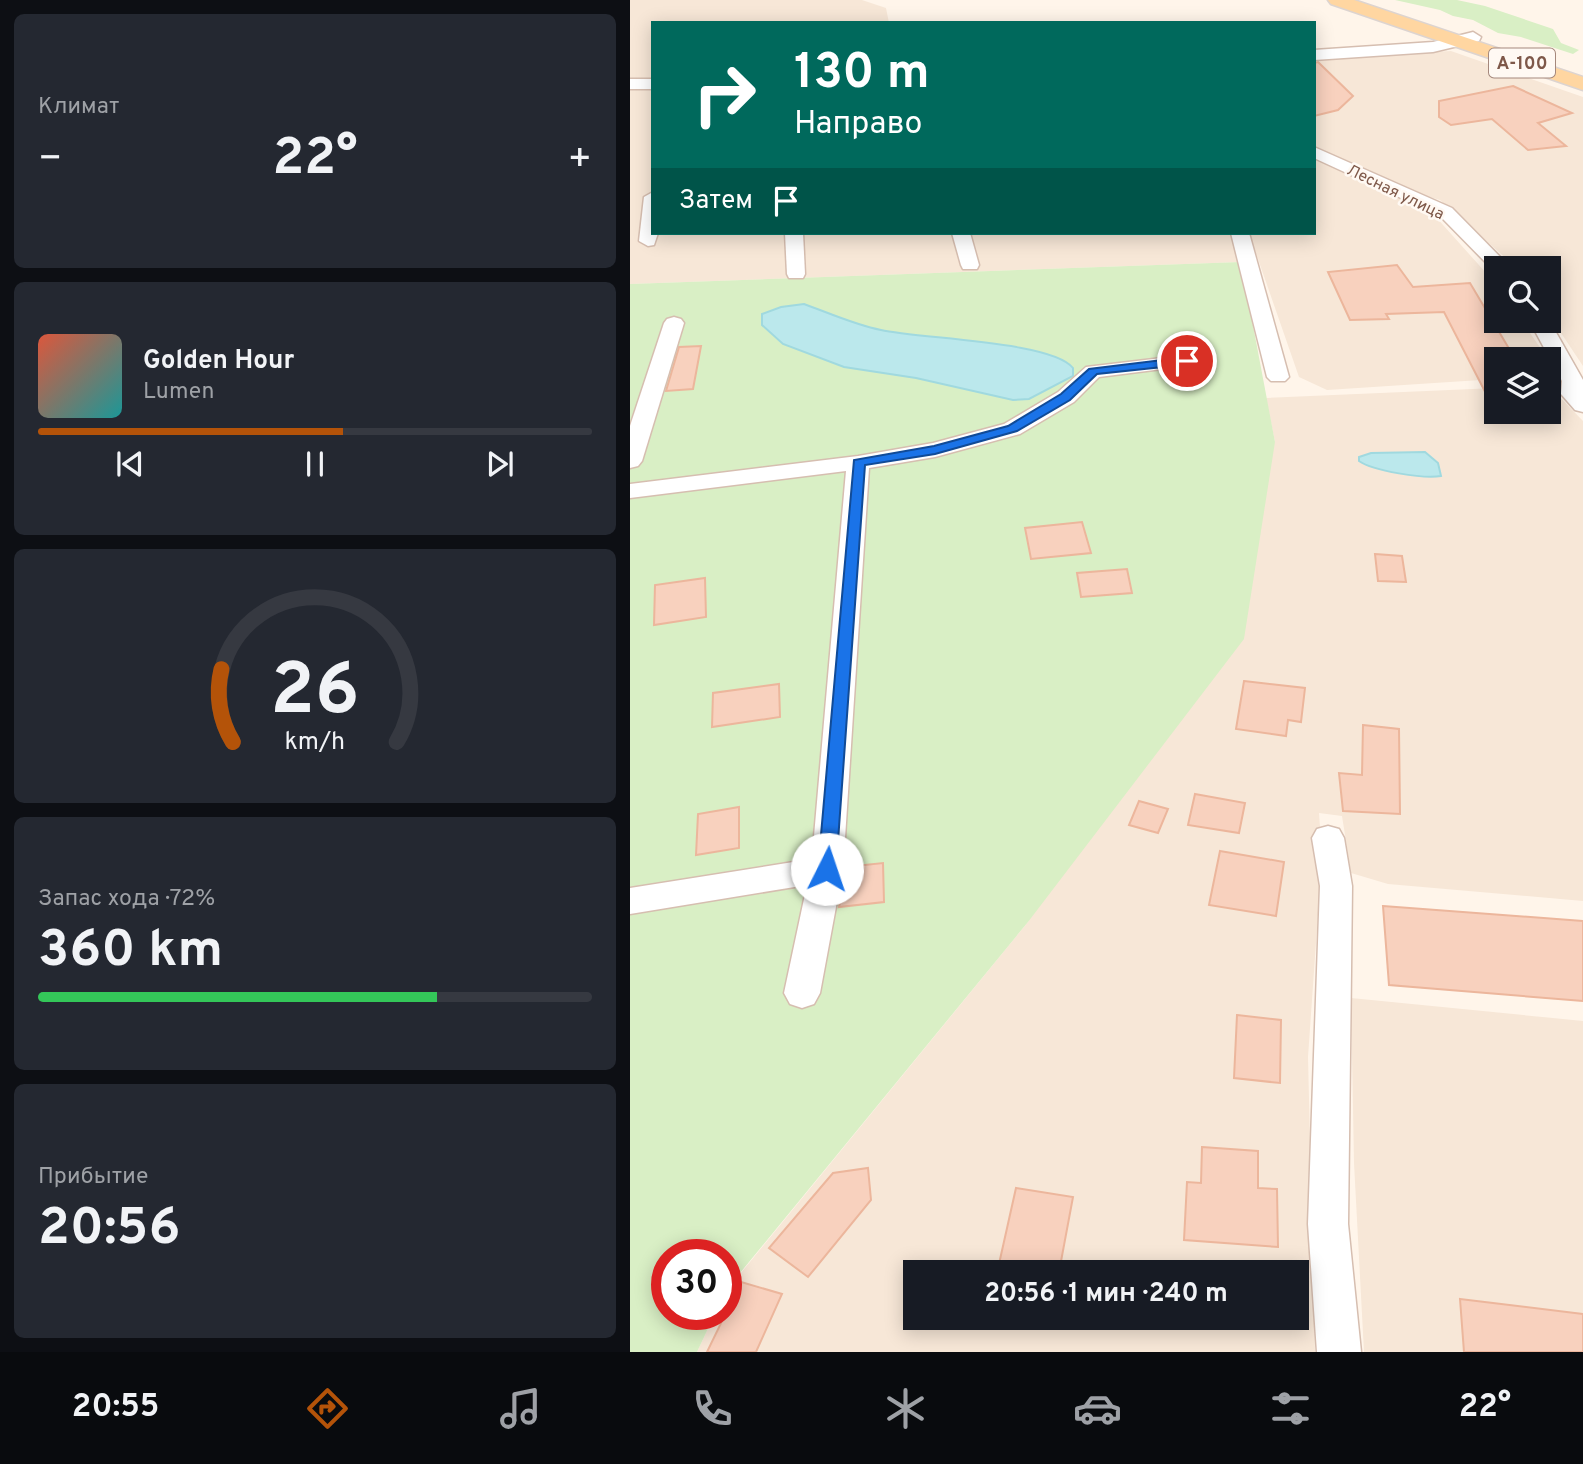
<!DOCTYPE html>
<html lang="ru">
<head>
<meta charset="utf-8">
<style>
	body { margin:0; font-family:Overpass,sans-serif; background:#242831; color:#f1f3f6; height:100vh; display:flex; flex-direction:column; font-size:26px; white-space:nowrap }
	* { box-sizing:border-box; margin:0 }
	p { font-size:23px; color:#9ea1a6 }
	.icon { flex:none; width:38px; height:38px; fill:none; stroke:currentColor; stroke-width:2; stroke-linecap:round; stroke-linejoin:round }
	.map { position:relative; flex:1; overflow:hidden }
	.sheet { display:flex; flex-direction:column; gap:14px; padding:14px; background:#0d0f14; width:630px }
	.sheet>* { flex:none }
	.banner { position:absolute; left:21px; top:21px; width:665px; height:214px; border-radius:0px; box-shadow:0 4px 18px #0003; background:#00695c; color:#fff; overflow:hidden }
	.controls { position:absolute; left:854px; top:256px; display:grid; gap:14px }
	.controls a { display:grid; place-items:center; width:77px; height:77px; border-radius:0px; background:#171b24; box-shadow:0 4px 18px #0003; font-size:35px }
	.speed { position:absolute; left:21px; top:1239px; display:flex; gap:14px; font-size:35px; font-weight:700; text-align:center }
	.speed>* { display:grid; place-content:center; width:91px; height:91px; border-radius:50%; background:#171b24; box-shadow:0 4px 18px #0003; line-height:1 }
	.speed .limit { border:10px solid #d22; background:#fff; color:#111 }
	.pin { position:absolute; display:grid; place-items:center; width:60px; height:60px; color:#fff; margin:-30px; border:4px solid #fff; border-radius:50%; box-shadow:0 2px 7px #0007 }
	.me { position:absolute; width:77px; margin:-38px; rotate:4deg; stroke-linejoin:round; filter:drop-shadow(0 0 5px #0008) }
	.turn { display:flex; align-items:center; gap:24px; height:147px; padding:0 28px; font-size:32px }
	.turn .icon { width:91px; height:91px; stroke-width:2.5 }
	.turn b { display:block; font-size:49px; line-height:60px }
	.then { display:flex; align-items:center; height:66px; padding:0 28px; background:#0003; gap:14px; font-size:26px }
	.big { font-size:52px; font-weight:700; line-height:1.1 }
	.sheet .widget { flex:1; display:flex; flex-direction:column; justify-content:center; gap:10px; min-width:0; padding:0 24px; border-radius:10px; background:#242831 }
	.sheet .dial { align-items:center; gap:0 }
	.dial svg { height:182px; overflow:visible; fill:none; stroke:#363941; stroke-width:7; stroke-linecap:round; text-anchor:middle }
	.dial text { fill:#f1f3f6; stroke:none }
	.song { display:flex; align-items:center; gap:21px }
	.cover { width:84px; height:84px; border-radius:10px; background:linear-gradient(135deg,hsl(10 70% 55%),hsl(180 70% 35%)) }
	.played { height:7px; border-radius:4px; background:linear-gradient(90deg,#b45309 55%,#363941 55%) }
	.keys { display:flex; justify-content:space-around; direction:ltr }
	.heat { display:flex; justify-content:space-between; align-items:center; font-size:38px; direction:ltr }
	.charge { height:10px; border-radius:5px; background:linear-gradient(90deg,#34c759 72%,#363941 0) }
	.trip { position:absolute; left:273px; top:1260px; width:406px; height:70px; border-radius:0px; background:#171b24; box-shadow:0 4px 18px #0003; font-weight:700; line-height:70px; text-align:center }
	.dock { display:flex; height:112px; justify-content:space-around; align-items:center; background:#090b0e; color:#9ea1a6 }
	.dock .icon { width:49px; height:49px }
	.dock .active { color:#b45309 }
	.dock b { font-size:32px; color:#f1f3f6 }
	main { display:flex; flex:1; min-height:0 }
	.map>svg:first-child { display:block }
	.residential { fill:#f7e7d7; fill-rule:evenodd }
	.green { fill:#d9efc5 }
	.water { fill:#bbe8ec; stroke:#a0d9df; stroke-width:2 }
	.building { fill:#f8d1be; stroke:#ecb69c; stroke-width:2 }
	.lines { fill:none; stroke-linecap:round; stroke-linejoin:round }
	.minor-casing { stroke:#d6beb0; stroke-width:3 }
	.tertiary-casing { stroke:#d6beb0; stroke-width:3 }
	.primary-casing { stroke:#ddd4d0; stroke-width:3 }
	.minor { fill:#fff; fill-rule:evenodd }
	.tertiary { fill:#fff; fill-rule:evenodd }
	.primary { fill:#ffd6a1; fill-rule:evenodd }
	.route { fill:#1a73e8; stroke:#114b97; stroke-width:2 }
	.labels { text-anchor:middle; stroke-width:5; stroke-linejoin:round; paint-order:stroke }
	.far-street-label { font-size:16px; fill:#7e5849; stroke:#fff9f3 }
	.shield { fill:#fff9f3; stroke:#a5887c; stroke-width:2 }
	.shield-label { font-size:18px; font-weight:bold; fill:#7e5849 }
</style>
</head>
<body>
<main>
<section class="sheet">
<div class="widget"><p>Климат</p>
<div class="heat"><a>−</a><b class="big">22°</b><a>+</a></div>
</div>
<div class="widget">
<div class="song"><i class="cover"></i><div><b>Golden Hour</b><p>Lumen</p></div></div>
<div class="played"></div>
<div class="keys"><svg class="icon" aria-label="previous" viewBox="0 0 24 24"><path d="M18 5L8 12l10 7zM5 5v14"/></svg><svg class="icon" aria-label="pause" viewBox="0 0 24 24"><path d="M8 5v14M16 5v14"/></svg><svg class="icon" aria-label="next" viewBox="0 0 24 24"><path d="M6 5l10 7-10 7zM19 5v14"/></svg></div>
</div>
<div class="widget dial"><svg viewBox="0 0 100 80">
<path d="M14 69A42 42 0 1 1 86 69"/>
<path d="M14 69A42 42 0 0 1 9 37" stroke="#b45309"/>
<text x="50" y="56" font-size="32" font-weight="700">26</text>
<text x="50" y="72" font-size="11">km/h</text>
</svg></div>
<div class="widget"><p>Запас хода · 72%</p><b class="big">360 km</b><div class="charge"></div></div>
<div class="widget"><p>Прибытие</p><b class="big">20:56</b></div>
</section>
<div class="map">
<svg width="953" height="1352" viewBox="0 0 953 1352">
	<rect width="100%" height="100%" fill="#fff5ea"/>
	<g class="residential">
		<path d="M0 0H232L256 8 259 23H23V79L0 80Z"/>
		<path d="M821 51 953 97V366L919 315V268H887L810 200 783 192 684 147V58Z"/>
		<path d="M23 89V233H604L611 262 0 284V90Z"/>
		<path d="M684 158 796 206 866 284V320H891L918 359H866V379L697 390 669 377 619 233H684Z"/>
		<path d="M919 386 953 421V901L758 884 721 873 712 816 689 813 692 857 678 1057 685 1352H67L85 1314H96L97 1290 398 922 645 442 636 398 866 388V411H919ZM285 1272H667V1318H285Z"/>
		<path d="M721 998 953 1021V1352H734L724 1163Z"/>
	</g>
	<g class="green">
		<path d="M765 0H827L855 6 923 29 931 43 949 50 943 54 891 37 868 33 843 20 823 16 810 10Z"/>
		<path d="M611 262 645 442 614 639 398 922 96 1290V1255H37V1314H85L67 1352H0V284Z"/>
	</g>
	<g class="water">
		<path d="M174 304C199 313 225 325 251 330 290 339 422 341 443 368V376L399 399 383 400 286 378 214 367 153 344 132 325V314L151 307Z"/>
		<path d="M795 452 808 463 811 476C794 479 743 471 729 461V457L741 453Z"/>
	</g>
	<g class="building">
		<path d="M688 62 723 96 708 110 684 116V63Z"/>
		<path d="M883 86 942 113 908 123 936 146 898 150 862 119 821 125 809 117V101Z"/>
		<path d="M767 265 783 287 840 283 884 357H866V413L814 312 756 314 759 319 720 320 698 272Z"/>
		<path d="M71 346 63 389 36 391 49 347Z"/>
		<path d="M452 522 461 553 401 559 395 528Z"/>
		<path d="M745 554 772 556 776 582 748 581Z"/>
		<path d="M497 569 502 593 451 597 447 573Z"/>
		<path d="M75 578 76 617 24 625 25 585Z"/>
		<path d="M614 681 675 688 671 722 658 720 656 736 606 729Z"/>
		<path d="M149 684 150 717 82 727 83 693Z"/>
		<path d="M733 725 769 729 770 814 713 811 709 773 732 775Z"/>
		<path d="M565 794 615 803 609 833 558 825Z"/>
		<path d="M509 801 538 809 528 833 499 825Z"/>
		<path d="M109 807V848L66 855 68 814Z"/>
		<path d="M590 851 654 862 646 916 579 905Z"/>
		<path d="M253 863 254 902 209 907 216 867Z"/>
		<path d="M753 906 953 921V1001L759 985Z"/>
		<path d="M607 1015 651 1020 650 1083 604 1078Z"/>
		<path d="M572 1147 628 1151V1188L647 1189 648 1247 554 1240 557 1182 571 1183Z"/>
		<path d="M238 1168 241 1200 178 1277 139 1248 203 1173Z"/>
		<path d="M386 1188 443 1197 429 1272 369 1264Z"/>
		<path d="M111 1282 152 1294 126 1352H77Z"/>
		<path d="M830 1299 953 1314V1352H834Z"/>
	</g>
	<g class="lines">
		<g class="minor-casing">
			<g id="minor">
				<path d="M684 147 822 208 881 268H866L865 272 810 216 684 158Z"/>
				<path d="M23 192V233H28L24 245 18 246 9 241 14 197Z"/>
				<path d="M155 233H173L175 274 173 278H159L157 274Z"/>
				<path d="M322 233H340L349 265 347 269H333L331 265Z"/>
				<path d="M601 233H619L659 377 655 381H641L637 377Z"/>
				<path d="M44 317 51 319 54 323 12 461 8 466 0 468V426L34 323 37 319Z"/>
				<path d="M899 320H919L953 380V412L945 410 931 394 932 381Z"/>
				<path d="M557 355 564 357 567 361 564 365 469 377 444 402 390 434 305 457 239 468 213 869 190 993 184 1004 172 1008 160 1004 154 993 177 885 0 914V888L182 859 216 471 0 498V484L228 456 303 443 374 424 428 392 456 367Z"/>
				<path d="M698 826 709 829 714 838 722 886 718 1224 731 1352H687L678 1224 690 886 682 838 687 829Z"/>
			</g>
		</g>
		<g class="tertiary-casing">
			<g id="tertiary">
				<path d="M843 32 851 37 849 41 803 52 684 60V50L803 42Z"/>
				<rect x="0" y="79" width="23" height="10"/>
			</g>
		</g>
		<g class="primary-casing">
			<path id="primary" d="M698 0H724L953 77V90L701 4Z"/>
		</g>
		<use href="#minor" class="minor"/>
		<use href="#tertiary" class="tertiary"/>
		<use href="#primary" class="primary"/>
	</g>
	<path class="route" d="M557 357 563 361 561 364 467 374 440 400 387 431 305 454 235 465 206 869 204 874 197 876 191 874 188 869 224 460 304 446 378 426 431 394 459 369Z"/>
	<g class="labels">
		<g class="far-street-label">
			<text transform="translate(766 191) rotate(26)" y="6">Лесная улица</text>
		</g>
		<rect class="shield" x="859" y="48.5" width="66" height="29" rx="5"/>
		<g class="shield-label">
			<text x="892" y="69">А-100</text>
		</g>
	</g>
</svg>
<div class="controls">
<a><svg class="icon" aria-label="search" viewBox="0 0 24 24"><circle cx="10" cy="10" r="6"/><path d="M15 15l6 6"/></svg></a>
<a><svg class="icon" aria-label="layers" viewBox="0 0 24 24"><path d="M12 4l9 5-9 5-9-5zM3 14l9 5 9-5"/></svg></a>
</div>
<div class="speed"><div class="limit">30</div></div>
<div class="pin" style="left:557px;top:361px;background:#d93025"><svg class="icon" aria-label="arrive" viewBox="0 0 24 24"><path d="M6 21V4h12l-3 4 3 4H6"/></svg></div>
<svg class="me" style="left:197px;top:869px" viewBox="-20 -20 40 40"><circle r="19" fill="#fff"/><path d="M0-13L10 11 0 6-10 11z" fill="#1a73e8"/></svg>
<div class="trip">20:56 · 1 мин · 240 m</div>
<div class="banner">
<div class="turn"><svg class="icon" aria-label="right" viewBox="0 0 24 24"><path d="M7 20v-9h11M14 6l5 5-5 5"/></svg><div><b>130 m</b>Направо</div></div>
<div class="then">Затем<svg class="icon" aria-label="arrive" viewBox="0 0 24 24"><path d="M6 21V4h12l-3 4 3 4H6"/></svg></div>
</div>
</div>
</main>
<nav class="dock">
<b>20:55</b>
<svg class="icon active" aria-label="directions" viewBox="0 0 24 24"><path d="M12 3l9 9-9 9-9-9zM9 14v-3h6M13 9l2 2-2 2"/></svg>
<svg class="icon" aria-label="music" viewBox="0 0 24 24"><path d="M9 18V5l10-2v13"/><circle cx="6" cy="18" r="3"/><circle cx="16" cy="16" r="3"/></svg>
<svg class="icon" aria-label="phone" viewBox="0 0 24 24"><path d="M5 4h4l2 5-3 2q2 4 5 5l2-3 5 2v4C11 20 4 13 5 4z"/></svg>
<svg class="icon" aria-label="climate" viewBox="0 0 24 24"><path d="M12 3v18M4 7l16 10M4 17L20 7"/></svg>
<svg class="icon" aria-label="car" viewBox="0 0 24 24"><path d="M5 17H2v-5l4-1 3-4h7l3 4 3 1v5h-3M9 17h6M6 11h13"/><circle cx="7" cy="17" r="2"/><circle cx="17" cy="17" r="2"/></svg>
<svg class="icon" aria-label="filters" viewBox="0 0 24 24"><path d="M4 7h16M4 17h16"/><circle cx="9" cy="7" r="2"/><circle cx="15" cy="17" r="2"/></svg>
<b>22°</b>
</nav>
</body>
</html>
